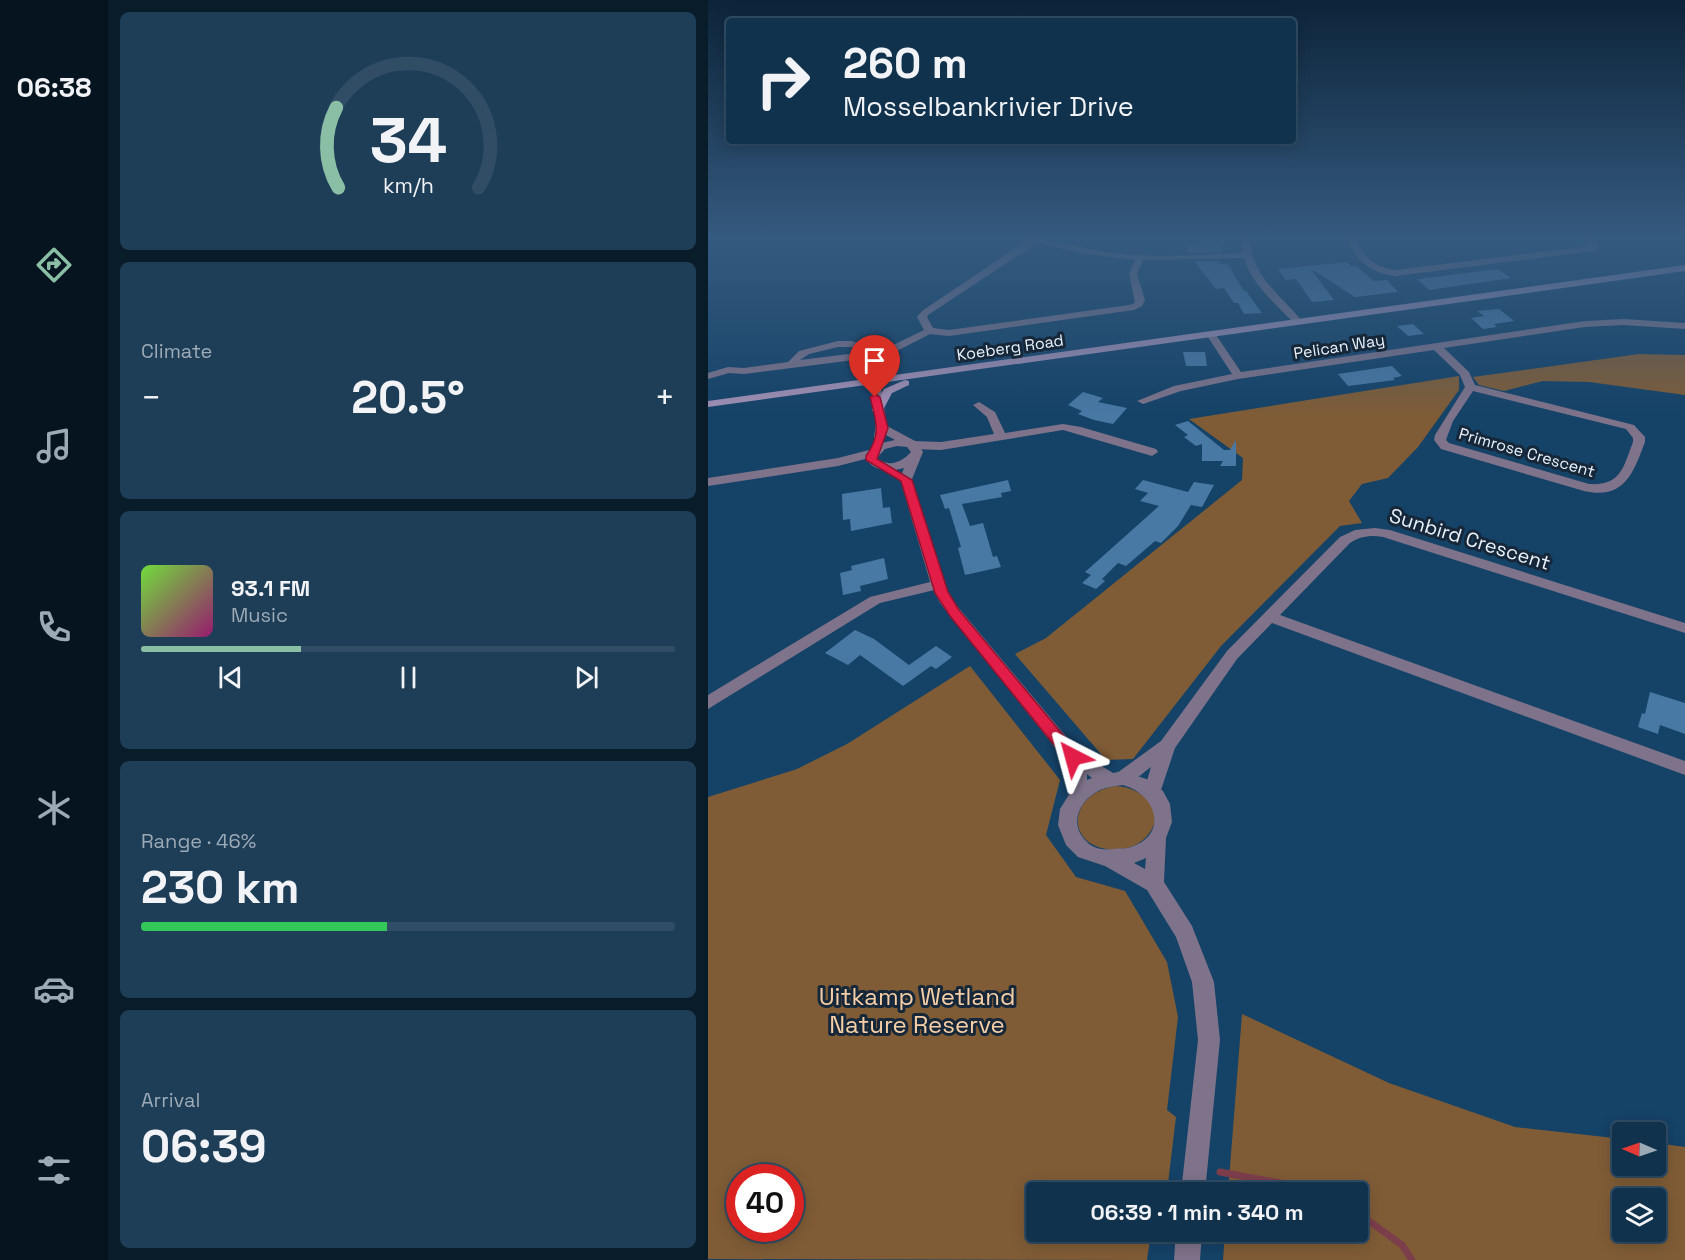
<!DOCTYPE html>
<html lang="en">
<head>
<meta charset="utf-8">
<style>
	body { margin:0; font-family:"Space Grotesk",sans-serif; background:#1e3e57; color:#f1f3f6; height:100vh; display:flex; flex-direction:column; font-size:22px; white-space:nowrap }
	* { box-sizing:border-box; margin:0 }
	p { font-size:20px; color:#9caab6 }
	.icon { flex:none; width:33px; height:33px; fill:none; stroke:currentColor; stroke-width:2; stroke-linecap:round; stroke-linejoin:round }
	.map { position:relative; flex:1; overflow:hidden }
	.sheet { display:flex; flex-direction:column; gap:12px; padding:12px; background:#091c2a; width:600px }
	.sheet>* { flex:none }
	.top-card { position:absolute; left:18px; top:18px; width:570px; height:126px; border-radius:6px; box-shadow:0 3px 15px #0003,0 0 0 2px #304d65; background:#10324d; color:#f1f3f6; overflow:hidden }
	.needle { width:39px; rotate:272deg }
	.tools { position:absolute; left:904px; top:1122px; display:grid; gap:12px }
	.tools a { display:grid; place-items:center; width:54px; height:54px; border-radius:6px; background:#10324d; box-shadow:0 3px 15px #0003,0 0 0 2px #304d65; font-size:30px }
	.speed { position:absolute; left:18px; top:1164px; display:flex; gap:12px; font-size:30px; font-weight:700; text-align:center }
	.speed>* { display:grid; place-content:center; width:78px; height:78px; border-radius:50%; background:#10324d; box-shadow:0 3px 15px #0003,0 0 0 2px #304d65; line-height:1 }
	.speed .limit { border:9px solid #d22; background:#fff; color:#111 }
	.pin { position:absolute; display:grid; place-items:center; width:51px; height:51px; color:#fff; margin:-62px -26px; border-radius:50% 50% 50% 0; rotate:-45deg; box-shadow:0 0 6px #0007 }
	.pin .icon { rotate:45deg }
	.me { position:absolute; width:66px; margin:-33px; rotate:321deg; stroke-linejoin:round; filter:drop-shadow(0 0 4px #0008) }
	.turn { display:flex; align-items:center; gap:21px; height:126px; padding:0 18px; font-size:27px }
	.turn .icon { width:78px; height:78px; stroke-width:2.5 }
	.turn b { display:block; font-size:42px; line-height:51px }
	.big { font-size:45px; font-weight:700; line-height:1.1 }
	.sheet .tile { flex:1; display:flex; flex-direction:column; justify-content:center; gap:9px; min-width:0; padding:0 21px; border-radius:9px; background:#1e3e57 }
	.sheet .dial { align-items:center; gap:0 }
	.dial svg { height:156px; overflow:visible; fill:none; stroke:#304d65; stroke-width:7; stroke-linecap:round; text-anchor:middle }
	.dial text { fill:#f1f3f6; stroke:none }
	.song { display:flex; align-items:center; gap:18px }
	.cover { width:72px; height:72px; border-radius:9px; background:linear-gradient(135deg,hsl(100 70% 55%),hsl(320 70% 35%)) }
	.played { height:6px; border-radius:3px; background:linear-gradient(90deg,#8abfa5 30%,#304d65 30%) }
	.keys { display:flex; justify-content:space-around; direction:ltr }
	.heat { display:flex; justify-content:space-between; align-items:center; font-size:33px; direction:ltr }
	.charge { height:9px; border-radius:4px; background:linear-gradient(90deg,#34c759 46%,#304d65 0) }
	.trip { position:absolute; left:318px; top:1182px; width:342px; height:60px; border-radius:6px; background:#10324d; box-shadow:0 3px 15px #0003,0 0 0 2px #304d65; font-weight:700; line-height:60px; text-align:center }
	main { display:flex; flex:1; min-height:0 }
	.dock { display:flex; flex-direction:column; width:108px; justify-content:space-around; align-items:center; background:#06141f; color:#9caab6 }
	.dock .icon { width:42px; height:42px }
	.dock .selected { color:#8abfa5 }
	.dock b { font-size:27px; color:#f1f3f6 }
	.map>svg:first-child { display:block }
	.green { fill:#7f5c36; fill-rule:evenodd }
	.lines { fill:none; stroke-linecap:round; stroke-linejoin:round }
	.stream { stroke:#7d3e4c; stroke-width:7 }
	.building { fill:#4878a4 }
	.minor { fill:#7e738a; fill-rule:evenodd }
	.tertiary { fill:#7e738a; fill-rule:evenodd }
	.secondary { fill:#a18fb3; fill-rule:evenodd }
	.route { fill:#e11d48; stroke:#92132f; stroke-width:1.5 }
	.labels { text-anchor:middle; stroke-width:6; stroke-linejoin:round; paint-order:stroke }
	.far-street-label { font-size:16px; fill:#e8f1fa; stroke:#152739 }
	.street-label { font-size:20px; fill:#e8f1fa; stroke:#152739 }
	.near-park-label { font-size:24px; fill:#f7cfa6; stroke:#152739 }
</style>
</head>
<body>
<main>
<nav class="dock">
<b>06:38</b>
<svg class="icon selected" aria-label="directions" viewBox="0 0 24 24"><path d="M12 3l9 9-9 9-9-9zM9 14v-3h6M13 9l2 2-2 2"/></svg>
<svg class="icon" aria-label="music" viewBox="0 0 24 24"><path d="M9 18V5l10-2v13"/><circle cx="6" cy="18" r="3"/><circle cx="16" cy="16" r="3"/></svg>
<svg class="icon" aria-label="phone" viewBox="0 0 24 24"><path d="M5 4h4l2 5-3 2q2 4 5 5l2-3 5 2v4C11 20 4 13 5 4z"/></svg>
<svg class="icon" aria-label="climate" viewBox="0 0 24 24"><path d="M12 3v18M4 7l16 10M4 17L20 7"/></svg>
<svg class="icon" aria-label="car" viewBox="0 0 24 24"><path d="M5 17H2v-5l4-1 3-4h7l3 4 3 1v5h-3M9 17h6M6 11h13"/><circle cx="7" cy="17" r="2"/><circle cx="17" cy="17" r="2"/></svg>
<svg class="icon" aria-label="filters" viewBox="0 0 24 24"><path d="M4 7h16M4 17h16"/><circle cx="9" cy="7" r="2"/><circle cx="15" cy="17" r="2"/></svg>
</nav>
<section class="sheet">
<div class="tile dial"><svg viewBox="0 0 100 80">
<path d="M14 69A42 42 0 1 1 86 69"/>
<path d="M14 69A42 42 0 0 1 13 28" stroke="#8abfa5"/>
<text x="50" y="56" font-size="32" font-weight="700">34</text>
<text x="50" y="72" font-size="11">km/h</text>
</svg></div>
<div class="tile"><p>Climate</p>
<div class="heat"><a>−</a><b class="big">20.5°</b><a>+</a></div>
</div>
<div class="tile">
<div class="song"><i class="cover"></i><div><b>93.1 FM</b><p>Music</p></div></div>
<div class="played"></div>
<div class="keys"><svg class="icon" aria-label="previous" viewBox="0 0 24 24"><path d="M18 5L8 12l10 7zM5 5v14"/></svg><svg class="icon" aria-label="pause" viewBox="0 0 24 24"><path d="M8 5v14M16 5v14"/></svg><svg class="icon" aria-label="next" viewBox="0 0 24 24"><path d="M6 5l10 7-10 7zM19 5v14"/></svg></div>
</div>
<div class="tile"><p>Range · 46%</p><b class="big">230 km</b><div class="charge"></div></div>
<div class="tile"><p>Arrival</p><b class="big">06:39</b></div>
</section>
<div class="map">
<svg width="977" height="1260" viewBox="0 0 977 1260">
	<rect width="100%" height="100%" fill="#154267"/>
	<g class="green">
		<path d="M931 354 977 355V395L881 382 835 381 796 391 771 385 765 377Z"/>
		<path d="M751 376V390L710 447 680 478 654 484 641 501 654 523 632 526 513 646 425 759 398 760 307 654 338 638 534 480 535 458 481 419Z"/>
		<path d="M262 666 352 780 338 835 368 877 417 891 459 962 470 1017 459 1110 468 1117 459 1192H328V1232H443L439 1260 0 1259V797L89 769 139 744ZM32 1178H82V1228H32Z"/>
		<path d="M408 786C435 787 462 813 437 838 430 845 422 848 412 849 358 854 355 794 408 786Z"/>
		<path d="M534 1014 681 1083 807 1127 915 1139V1166H948V1143L977 1147V1260H515L517 1232H650V1192H520ZM915 1198H948V1232H915Z"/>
	</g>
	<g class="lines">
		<g class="stream">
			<path d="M512 1172 621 1192"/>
			<path d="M650 1213 694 1245 704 1260"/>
		</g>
	</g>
	<g class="building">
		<path d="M492 239H516L514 252 481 253 478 246H490Z"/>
		<path d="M486 261H512V264L519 263 536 291H538L554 313 536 314 530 303H526L516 288 508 289Z"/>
		<path d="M640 262 643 267 648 266 666 281 679 280 690 292 647 297 602 268 626 300 604 302 588 279 578 280 570 269Z"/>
		<path d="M790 269 803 278 721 290 709 279Z"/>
		<path d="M791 309 806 321 786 324 789 327 775 329 763 318 776 316 769 311Z"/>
		<path d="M705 324 716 334 700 336 689 326Z"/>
		<path d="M475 352H497L499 366H478Z"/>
		<path d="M684 366 694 376 685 378 687 380 640 386 630 374Z"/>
		<path d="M375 392 395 398 390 402 419 408 405 424 386 420 370 414 374 411 360 405Z"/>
		<path d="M480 421 516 450H522L528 440V466H512L515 461H494V444L488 446 476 437 480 435 467 425Z"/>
		<path d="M300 480 303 491 293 493 294 497 254 504 262 526 275 523 285 557 289 556 293 567 257 575 250 548 253 547 241 508 237 509 232 495Z"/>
		<path d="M435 480 480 492 486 482 506 485 494 507 483 505 470 526 453 543 447 541 418 566 410 563 394 579 397 581 388 589 374 583 383 575 377 572 451 506 432 501 440 493 427 489Z"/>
		<path d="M173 488 175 508 182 507 184 523 143 531 142 519 135 520 134 494Z"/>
		<path d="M176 558 180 579 152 586 153 591 135 595 132 573 144 570 143 566Z"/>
		<path d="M147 630 166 639 201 665 228 646 244 657 228 669 223 666 195 686 152 655 140 665 117 653Z"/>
		<path d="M942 692 977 703V734L952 725 950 734 930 727 934 713 937 714Z"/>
	</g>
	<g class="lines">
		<g class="minor">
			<path d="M321 239C349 239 376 250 404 253 447 258 491 255 534 253V239H542C543 276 573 295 594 321L586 323C568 304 543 284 536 258L435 260 429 274 437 300 434 306 426 310 241 336 222 334 183 354 169 357 36 374 21 373 0 379V373L20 367 36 368 80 362 91 351 130 341H144L169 350 177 349 216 330 209 317 214 311ZM329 243 378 254 427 260 421 274 427 303 421 305 241 330 225 328 219 317 220 315ZM130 347H144L157 352 92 360 101 354Z"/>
			<path d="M640 239H648C655 257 668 268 687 270L881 246 877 239H886L890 244 888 250 885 251 687 276C664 273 648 262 640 239Z"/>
			<path d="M916 319 977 323V329L916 325 877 327 736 348 761 372 767 385 926 425 937 437V442C925 474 916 500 876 491L733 449 726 440 727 435 757 387 752 375 726 350 530 379 473 391 435 404 429 401 466 386 524 374 498 334 503 331 506 332 533 372 877 321ZM765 391 918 429 925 438V442C915 468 913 486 881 484L741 443 738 440 745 421Z"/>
			<path d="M271 402 287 412 297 433 355 424 373 427 448 449 450 452 444 456 355 430 233 450 205 449 199 445 205 441 233 442 286 434 279 417 265 405Z"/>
			<path d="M165 449 171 453 169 456 130 466 0 486V478L130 458Z"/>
			<path d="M667 528 682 530 977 623V633L675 537C663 535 653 536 642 543L572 615 977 761V775L564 623 529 659 467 748 451 796 445 798 439 796 436 791 443 767C433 774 422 787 409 783L406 778 409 773 453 741 519 651 632 537 647 530Z"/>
			<path d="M230 580 235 582 237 585 235 588 172 603 0 709V695L162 597Z"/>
		</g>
		<g class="tertiary">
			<path d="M167 379 172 382 179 426 209 442 215 452 204 479 237 585 245 601 371 752 405 773 415 771 441 780 455 791 462 804 464 822 458 838 456 882 484 926 506 982 512 1040 497 1192H473L490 1040 484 982 468 937 439 890 397 866 370 857 358 845 350 825 352 809 362 793 361 774 357 760 232 603 223 585 192 479 196 468C180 472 167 472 157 458L169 444 187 440 178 435 176 439 172 440 166 437 168 424 162 382ZM189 446 199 447 203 452C194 462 181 468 169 458L177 449ZM379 774 384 778 379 780ZM415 785C450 795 460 835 423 847 418 849 411 848 405 849 395 850 386 849 379 842 360 824 371 800 392 790 399 787 408 786 415 785ZM438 858 437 869 426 863Z"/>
			<path d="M468 1232H494L492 1260H466Z"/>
		</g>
		<g class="secondary">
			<path d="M977 265V271L0 407V401Z"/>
			<path d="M197 380 201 381V385L184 393 174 412H166L164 410 176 389Z"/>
		</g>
	</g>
	<linearGradient id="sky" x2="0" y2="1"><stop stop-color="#0c2439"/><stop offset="0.57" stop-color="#355a7f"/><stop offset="1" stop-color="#355a7f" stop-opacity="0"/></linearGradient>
	<rect width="977" height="416" fill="url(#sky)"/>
	<path class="route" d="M167 394 172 397 180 428 169 459 204 480 240 592 251 610 370 753 372 757 370 761H359L242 616 227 593 193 481 158 460V456C174 435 168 420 162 397Z"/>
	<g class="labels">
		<g class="far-street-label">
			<text transform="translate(631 346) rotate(-9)" y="6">Pelican Way</text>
			<text transform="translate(302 347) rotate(-8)" y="6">Koeberg Road</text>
			<text transform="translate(819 452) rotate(16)" y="6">Primrose Crescent</text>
		</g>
		<g class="street-label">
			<text transform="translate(762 539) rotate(17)" y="7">Sunbird Crescent</text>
		</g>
		<g class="near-park-label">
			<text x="209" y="1005">Uitkamp Wetland<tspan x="209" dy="28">Nature Reserve</tspan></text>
		</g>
	</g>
</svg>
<div class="tools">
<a><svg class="needle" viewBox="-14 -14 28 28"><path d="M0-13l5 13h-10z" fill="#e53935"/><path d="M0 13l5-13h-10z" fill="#9caab6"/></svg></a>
<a><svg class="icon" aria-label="layers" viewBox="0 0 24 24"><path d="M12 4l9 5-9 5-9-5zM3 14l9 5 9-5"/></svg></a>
</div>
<div class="speed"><div class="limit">40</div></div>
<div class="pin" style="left:167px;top:397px;background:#d93025"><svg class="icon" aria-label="arrive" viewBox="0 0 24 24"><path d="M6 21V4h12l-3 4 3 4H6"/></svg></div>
<svg class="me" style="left:365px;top:757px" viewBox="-20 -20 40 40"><path d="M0-17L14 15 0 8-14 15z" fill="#e11d48" stroke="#fff" stroke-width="4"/></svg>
<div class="trip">06:39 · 1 min · 340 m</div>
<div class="top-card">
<div class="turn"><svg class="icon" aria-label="right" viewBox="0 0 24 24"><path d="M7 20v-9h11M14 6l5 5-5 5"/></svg><div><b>260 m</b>Mosselbankrivier Drive</div></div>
</div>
</div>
</main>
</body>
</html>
